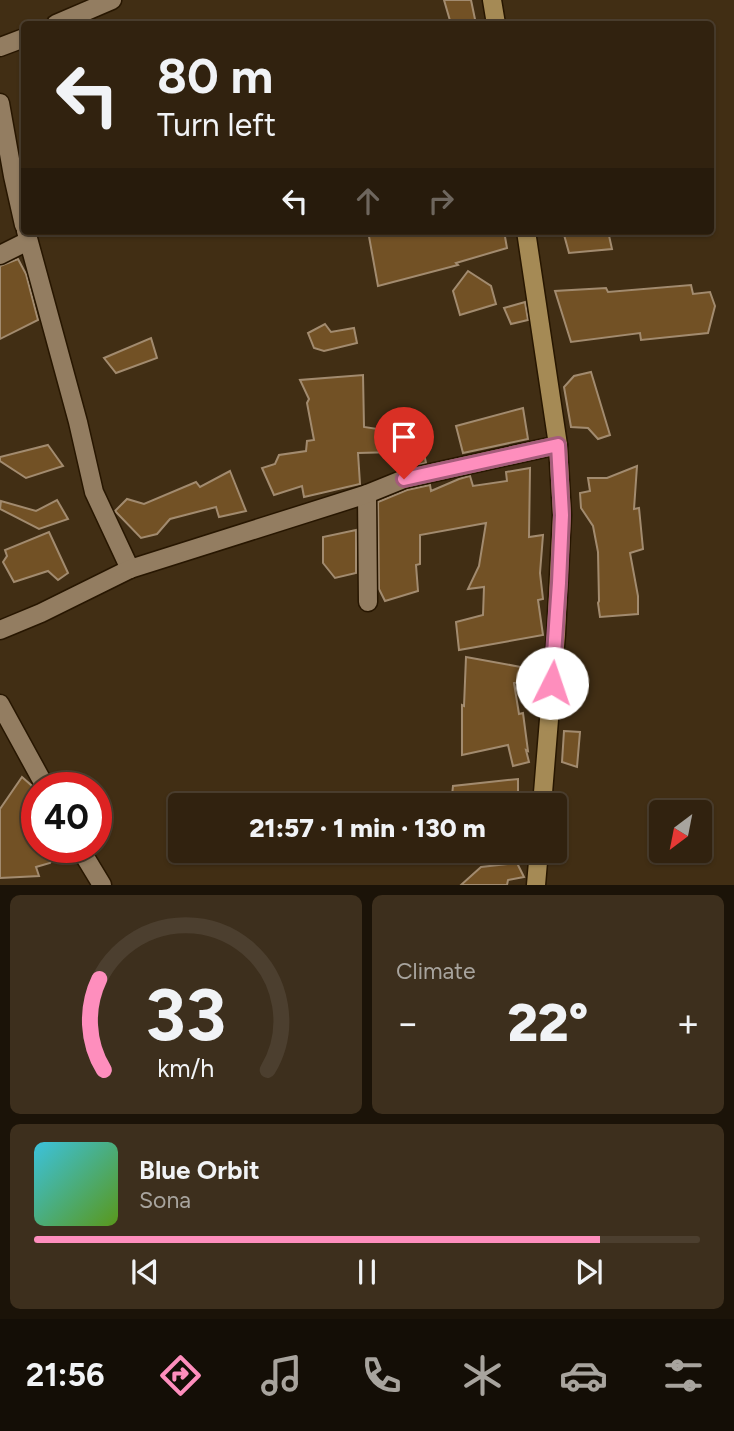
<!DOCTYPE html>
<html lang="en">
<head>
<meta charset="utf-8">
<style>
	body { margin:0; font-family:Figtree,sans-serif; background:#3d2f1d; color:#f1f3f6; height:100vh; display:flex; flex-direction:column; font-size:26px; white-space:nowrap }
	* { box-sizing:border-box; margin:0 }
	p { font-size:23px; color:#a8a49e }
	.icon { flex:none; width:38px; height:38px; fill:none; stroke:currentColor; stroke-width:2; stroke-linecap:round; stroke-linejoin:round }
	.map { position:relative; height:885px; overflow:hidden }
	.drawer { display:flex; flex-direction:column; gap:10px; padding:10px; background:#1b1308; flex:1 }
	.drawer>* { flex:none }
	.banner { position:absolute; left:21px; top:21px; width:693px; height:214px; border-radius:7px; box-shadow:0 2px 5px #0004,0 0 0 2px #4c3f2f; background:#31220f; color:#f1f3f6; overflow:hidden }
	.needle { width:46px; rotate:212deg }
	.buttons { position:absolute; left:649px; top:800px; display:grid; gap:14px }
	.buttons a { display:grid; place-items:center; width:63px; height:63px; border-radius:7px; background:#31220f; box-shadow:0 2px 5px #0004,0 0 0 2px #4c3f2f; font-size:35px }
	.speed { position:absolute; left:21px; top:772px; display:flex; gap:14px; font-size:35px; font-weight:700; text-align:center }
	.speed>* { display:grid; place-content:center; width:91px; height:91px; border-radius:50%; background:#31220f; box-shadow:0 2px 5px #0004,0 0 0 2px #4c3f2f; line-height:1 }
	.speed .limit { border:10px solid #d22; background:#fff; color:#111 }
	.pin { position:absolute; display:grid; place-items:center; width:60px; height:60px; color:#fff; margin:-72px -30px; border-radius:50% 50% 50% 0; rotate:-45deg; box-shadow:0 0 7px #0007 }
	.pin .icon { rotate:45deg }
	.me { position:absolute; width:77px; margin:-38px; rotate:4deg; stroke-linejoin:round; filter:drop-shadow(0 0 5px #0008) }
	.turn { display:flex; align-items:center; gap:24px; height:147px; padding:0 21px; font-size:32px }
	.turn .icon { width:91px; height:91px; stroke-width:2.5 }
	.turn b { display:block; font-size:49px; line-height:60px }
	.lanes { display:flex; align-items:center; height:66px; padding:0 21px; background:#0003; justify-content:center; gap:35px; direction:ltr }
	.lanes .off { opacity:.35 }
	.big { font-size:52px; font-weight:800; line-height:1.1 }
	.drawer .tile { flex:1; display:flex; flex-direction:column; justify-content:center; gap:10px; min-width:0; padding:0 24px; border-radius:10px; background:#3d2f1d }
	.drawer .dial { align-items:center; gap:0 }
	.dial svg { height:182px; overflow:visible; fill:none; stroke:#4c3f2f; stroke-width:7; stroke-linecap:round; text-anchor:middle }
	.dial text { fill:#f1f3f6; stroke:none }
	.song { display:flex; align-items:center; gap:21px }
	.cover { width:84px; height:84px; border-radius:10px; background:linear-gradient(135deg,hsl(190 70% 55%),hsl(90 70% 35%)) }
	.played { height:7px; border-radius:4px; background:linear-gradient(90deg,#fe8ebd 85%,#4c3f2f 85%) }
	.keys { display:flex; justify-content:space-around; direction:ltr }
	.heat { display:flex; justify-content:space-between; align-items:center; font-size:38px; direction:ltr }
	.drawer .tiles { flex:1; display:grid; gap:10px; grid-template-columns:1fr 1fr }
	.tile:last-child { grid-column:span 2 }
	.trip { position:absolute; left:168px; top:793px; width:399px; height:70px; border-radius:7px; background:#31220f; box-shadow:0 2px 5px #0004,0 0 0 2px #4c3f2f; font-weight:800; line-height:70px; text-align:center }
	.menu { display:flex; height:112px; justify-content:space-around; align-items:center; background:#140e06; color:#a8a49e }
	.menu .icon { width:49px; height:49px }
	.menu .selected { color:#fe8ebd }
	.menu b { font-size:32px; color:#f1f3f6 }
	.map>svg:first-child { display:block }
	.building { fill:#725125; stroke:#a28b6f; stroke-width:2 }
	.lines { fill:none; stroke-linecap:round; stroke-linejoin:round }
	.street-casing { stroke:#271600; stroke-width:21 }
	.secondary-casing { stroke:#271600; stroke-width:21 }
	.street { stroke:#937d61; stroke-width:18 }
	.secondary { stroke:#a58a55; stroke-width:18 }
	.route-casing { stroke:#a55c7b; stroke-width:18 }
	.route { stroke:#fe8ebd; stroke-width:12 }
</style>
</head>
<body>
<div class="map">
<svg width="734" height="885" viewBox="0 0 734 885">
	<rect width="100%" height="100%" fill="#412e14"/>
	<g class="building">
		<path d="M444 0H471L476 24H451Z"/>
		<path d="M368 231H504L507 248 456 263 458 265 378 286Z"/>
		<path d="M563 231H608L612 249 569 253Z"/>
		<path d="M18 259 26 274 38 320 0 339V266Z"/>
		<path d="M468 271 491 286 496 304 460 315 453 291Z"/>
		<path d="M691 285 693 294 710 292 715 306 708 333 641 340 640 333 571 342 555 291 606 288 608 292Z"/>
		<path d="M525 302 528 320 511 324 504 308Z"/>
		<path d="M325 324 331 332 354 328 357 343 324 351 314 348 308 333Z"/>
		<path d="M151 338 157 358 116 373 104 358Z"/>
		<path d="M591 372 610 435 598 439 588 428 571 427 564 387 574 376Z"/>
		<path d="M363 375 364 427 397 432 417 420 426 463 403 468 396 452 358 453 360 484 304 497 302 486 274 495 262 468 275 464 279 455 306 451 307 441 314 440 307 403 309 399 300 380Z"/>
		<path d="M523 408 528 439 463 453 456 426Z"/>
		<path d="M48 445 63 466 26 478 0 461V457Z"/>
		<path d="M637 466 634 509 639 508 643 549 630 553 638 596V614L600 617 598 603 599 601 598 552 593 526 581 508 580 493 590 491 588 478H607Z"/>
		<path d="M530 468 529 537 543 535 540 573 543 599 538 600 543 635 459 650 456 622 483 615 484 587 468 589 479 566 486 523 420 535V564L416 565 418 591 385 601 379 589 378 502 407 490 430 485 431 491 459 479 466 477 470 476 473 486 507 481 506 472Z"/>
		<path d="M230 471 246 511 219 517 216 507 170 519 157 534 141 538 115 511 127 499 144 504 196 482 200 487Z"/>
		<path d="M57 500 68 519 39 529 0 509 1 501 36 511Z"/>
		<path d="M356 530V573L335 578 323 563V537Z"/>
		<path d="M49 532 68 573 58 580 48 571 14 582 3 562 7 556 5 550Z"/>
		<path d="M466 657 521 667V682L514 683 519 714 523 713 528 751 526 750 529 762 513 766 508 745 462 755V705L464 706Z"/>
		<path d="M564 731 580 732 577 767 562 762Z"/>
		<path d="M22 777 31 785 37 794V847H59L50 863 36 867 39 876 0 878V809Z"/>
		<path d="M518 779V805H451L453 786Z"/>
		<path d="M517 863 524 877 508 880 507 885H461L481 867Z"/>
	</g>
	<g class="lines">
		<g class="street-casing">
			<g id="street">
				<path d="M56 24 112 0"/>
				<path d="M0 47 24 38"/>
				<path d="M0 103 13 176 24 225"/>
				<path d="M26 231 78 422 94 492 130 569"/>
				<path d="M0 255 28 241"/>
				<path d="M367 494 368 602"/>
				<path d="M0 630 41 613 130 569 367 494 404 479 558 445"/>
				<path d="M0 704 46 788"/>
				<path d="M79 847 102 885"/>
			</g>
		</g>
		<g class="secondary-casing">
			<g id="secondary">
				<path d="M492 0 496 24"/>
				<path d="M526 231 558 445 562 515 556 634 542 805"/>
				<path d="M536 885 539 850"/>
			</g>
		</g>
		<use href="#street" class="street"/>
		<use href="#secondary" class="secondary"/>
	</g>
	<g class="lines">
		<g class="route-casing">
			<path id="route" d="M404 479 558 445 562 515 559 583 552 683"/>
		</g>
		<use href="#route" class="route"/>
	</g>
</svg>
<div class="buttons">
<a><svg class="needle" viewBox="-14 -14 28 28"><path d="M0-13l5 13h-10z" fill="#e53935"/><path d="M0 13l5-13h-10z" fill="#a8a49e"/></svg></a>
</div>
<div class="speed"><div class="limit">40</div></div>
<div class="pin" style="left:404px;top:479px;background:#d93025"><svg class="icon" aria-label="arrive" viewBox="0 0 24 24"><path d="M6 21V4h12l-3 4 3 4H6"/></svg></div>
<svg class="me" style="left:552px;top:683px" viewBox="-20 -20 40 40"><circle r="19" fill="#fff"/><path d="M0-13L10 11 0 6-10 11z" fill="#fe8ebd"/></svg>
<div class="trip">21:57 · 1 min · 130 m</div>
<div class="banner">
<div class="turn"><svg class="icon" aria-label="left" viewBox="0 0 24 24"><path d="M17 20v-9H6M10 6l-5 5 5 5"/></svg><div><b>80 m</b>Turn left</div></div>
<div class="lanes"><svg class="icon" aria-label="left" viewBox="0 0 24 24"><path d="M17 20v-9H6M10 6l-5 5 5 5"/></svg><svg class="icon off" aria-label="ahead" viewBox="0 0 24 24"><path d="M12 20V5M6 11l6-6 6 6"/></svg><svg class="icon off" aria-label="right" viewBox="0 0 24 24"><path d="M7 20v-9h11M14 6l5 5-5 5"/></svg></div>
</div>
</div>
<section class="drawer">
<div class="tiles">
<div class="tile dial"><svg viewBox="0 0 100 80">
<path d="M14 69A42 42 0 1 1 86 69"/>
<path d="M14 69A42 42 0 0 1 12 29" stroke="#fe8ebd"/>
<text x="50" y="56" font-size="32" font-weight="700">33</text>
<text x="50" y="72" font-size="11">km/h</text>
</svg></div>
<div class="tile"><p>Climate</p>
<div class="heat"><a>−</a><b class="big">22°</b><a>+</a></div>
</div>
<div class="tile">
<div class="song"><i class="cover"></i><div><b>Blue Orbit</b><p>Sona</p></div></div>
<div class="played"></div>
<div class="keys"><svg class="icon" aria-label="previous" viewBox="0 0 24 24"><path d="M18 5L8 12l10 7zM5 5v14"/></svg><svg class="icon" aria-label="pause" viewBox="0 0 24 24"><path d="M8 5v14M16 5v14"/></svg><svg class="icon" aria-label="next" viewBox="0 0 24 24"><path d="M6 5l10 7-10 7zM19 5v14"/></svg></div>
</div>
</div>
</section>
<nav class="menu">
<b>21:56</b>
<svg class="icon selected" aria-label="directions" viewBox="0 0 24 24"><path d="M12 3l9 9-9 9-9-9zM9 14v-3h6M13 9l2 2-2 2"/></svg>
<svg class="icon" aria-label="music" viewBox="0 0 24 24"><path d="M9 18V5l10-2v13"/><circle cx="6" cy="18" r="3"/><circle cx="16" cy="16" r="3"/></svg>
<svg class="icon" aria-label="phone" viewBox="0 0 24 24"><path d="M5 4h4l2 5-3 2q2 4 5 5l2-3 5 2v4C11 20 4 13 5 4z"/></svg>
<svg class="icon" aria-label="climate" viewBox="0 0 24 24"><path d="M12 3v18M4 7l16 10M4 17L20 7"/></svg>
<svg class="icon" aria-label="car" viewBox="0 0 24 24"><path d="M5 17H2v-5l4-1 3-4h7l3 4 3 1v5h-3M9 17h6M6 11h13"/><circle cx="7" cy="17" r="2"/><circle cx="17" cy="17" r="2"/></svg>
<svg class="icon" aria-label="filters" viewBox="0 0 24 24"><path d="M4 7h16M4 17h16"/><circle cx="9" cy="7" r="2"/><circle cx="15" cy="17" r="2"/></svg>
</nav>
</body>
</html>
